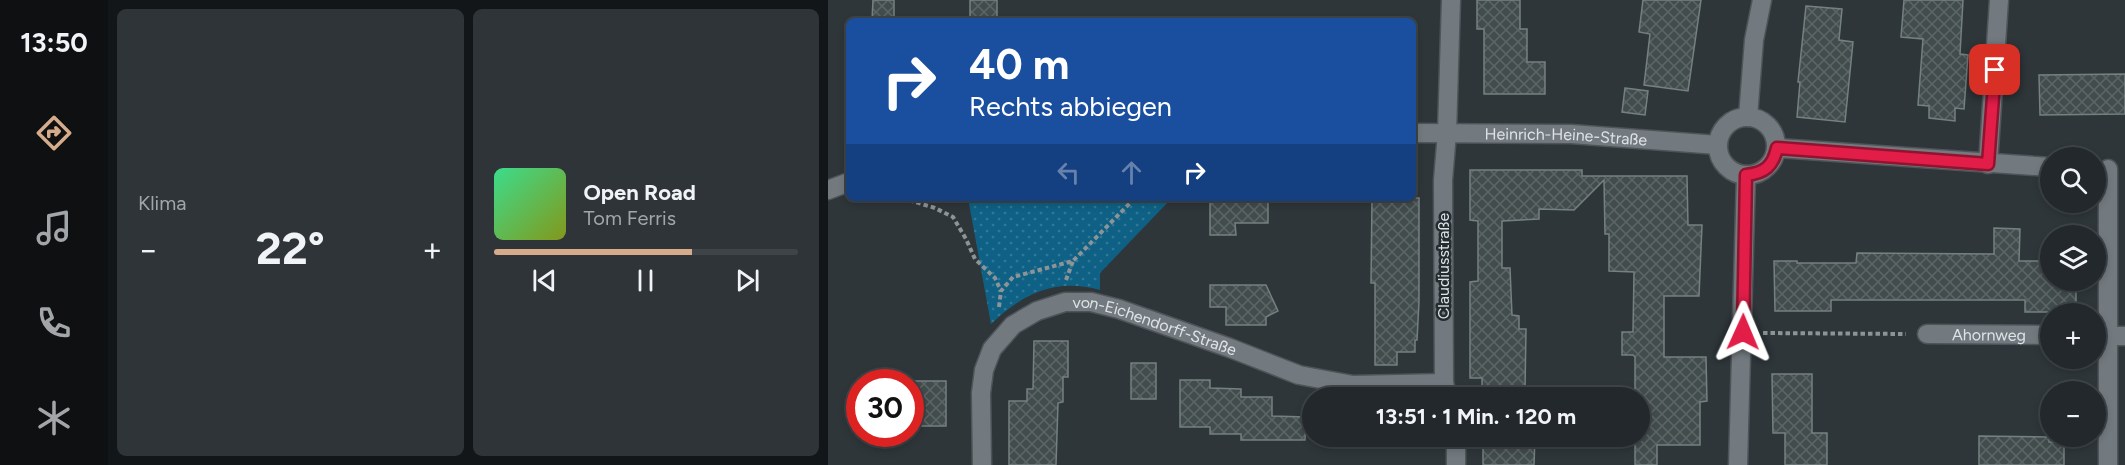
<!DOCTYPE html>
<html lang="de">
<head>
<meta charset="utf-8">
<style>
	body { margin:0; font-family:Figtree,sans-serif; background:#2e3438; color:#f1f3f6; height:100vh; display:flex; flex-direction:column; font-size:22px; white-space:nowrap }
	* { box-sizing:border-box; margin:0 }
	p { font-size:20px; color:#a2a6a9 }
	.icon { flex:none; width:33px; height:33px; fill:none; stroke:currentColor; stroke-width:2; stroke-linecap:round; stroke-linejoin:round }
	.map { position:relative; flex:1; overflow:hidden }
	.side { display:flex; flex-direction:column; gap:9px; padding:9px; background:#131618; width:720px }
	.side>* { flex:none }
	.top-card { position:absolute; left:18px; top:18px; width:570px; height:183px; border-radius:9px; box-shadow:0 3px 9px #0003,0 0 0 2px #3f4448; background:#1a4fa0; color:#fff; overflow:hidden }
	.fabs { position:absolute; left:1212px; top:147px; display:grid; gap:12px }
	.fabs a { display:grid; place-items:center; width:66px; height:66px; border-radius:50%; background:#22282c; box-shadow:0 3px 9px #0003,0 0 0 2px #3f4448; font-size:30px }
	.speed { position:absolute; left:18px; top:369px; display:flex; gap:12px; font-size:30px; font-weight:700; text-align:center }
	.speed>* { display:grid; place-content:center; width:78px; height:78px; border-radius:50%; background:#22282c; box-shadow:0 3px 9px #0003,0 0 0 2px #3f4448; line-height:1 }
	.speed .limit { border:9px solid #d22; background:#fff; color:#111 }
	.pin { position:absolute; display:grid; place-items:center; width:51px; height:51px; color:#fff; margin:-26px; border-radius:12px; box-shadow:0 3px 9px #0006 }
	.me { position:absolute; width:66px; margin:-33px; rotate:1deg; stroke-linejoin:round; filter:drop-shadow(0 0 4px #0008) }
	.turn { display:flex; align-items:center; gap:21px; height:126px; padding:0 24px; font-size:27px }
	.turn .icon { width:78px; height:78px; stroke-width:2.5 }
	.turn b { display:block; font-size:42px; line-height:51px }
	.lanes { display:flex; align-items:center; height:57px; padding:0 24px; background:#0003; justify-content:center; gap:30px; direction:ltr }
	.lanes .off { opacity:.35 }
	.big { font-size:45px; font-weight:700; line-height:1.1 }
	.side .card { flex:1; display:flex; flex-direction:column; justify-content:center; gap:9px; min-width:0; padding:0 21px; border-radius:9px; background:#2e3438 }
	.song { display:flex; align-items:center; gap:18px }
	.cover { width:72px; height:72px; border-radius:9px; background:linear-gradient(135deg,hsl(150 70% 55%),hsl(70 70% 35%)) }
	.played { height:6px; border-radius:3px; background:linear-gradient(90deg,#d6ab8b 65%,#3f4448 65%) }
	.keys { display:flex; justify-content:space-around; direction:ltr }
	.heat { display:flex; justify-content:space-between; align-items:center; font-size:33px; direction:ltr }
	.side .tiles { flex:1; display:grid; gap:9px; grid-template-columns:repeat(2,1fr) }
	.trip { position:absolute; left:474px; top:387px; width:348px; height:60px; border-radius:30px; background:#22282c; box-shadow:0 3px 9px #0003,0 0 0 2px #3f4448; font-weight:700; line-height:60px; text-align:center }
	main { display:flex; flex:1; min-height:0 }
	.tab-bar { display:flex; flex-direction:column; width:108px; justify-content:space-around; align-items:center; background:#0e1012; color:#a2a6a9 }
	.tab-bar .icon { width:42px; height:42px }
	.tab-bar .selected { color:#d6ab8b }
	.tab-bar b { font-size:27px; color:#f1f3f6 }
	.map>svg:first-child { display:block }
	.park { fill:url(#park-dots) }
	.building { fill:url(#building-cross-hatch); stroke:#758081; stroke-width:1.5 }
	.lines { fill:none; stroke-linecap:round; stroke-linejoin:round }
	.street-casing { stroke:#4e5458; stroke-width:21 }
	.path { stroke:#8d9497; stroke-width:4; stroke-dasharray:4.5 3; stroke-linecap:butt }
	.street { stroke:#727a7f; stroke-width:18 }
	.route-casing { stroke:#92132f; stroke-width:15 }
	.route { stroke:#e11d48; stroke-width:10 }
	.labels { text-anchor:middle; stroke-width:5; stroke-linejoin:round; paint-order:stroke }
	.street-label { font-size:16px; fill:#dee3e6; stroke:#242c30 }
</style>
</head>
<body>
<main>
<nav class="tab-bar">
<b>13:50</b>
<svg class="icon selected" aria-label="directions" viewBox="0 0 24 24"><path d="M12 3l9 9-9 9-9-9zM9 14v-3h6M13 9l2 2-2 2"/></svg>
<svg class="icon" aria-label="music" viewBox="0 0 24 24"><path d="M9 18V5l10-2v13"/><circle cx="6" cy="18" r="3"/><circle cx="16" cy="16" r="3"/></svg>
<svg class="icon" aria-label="phone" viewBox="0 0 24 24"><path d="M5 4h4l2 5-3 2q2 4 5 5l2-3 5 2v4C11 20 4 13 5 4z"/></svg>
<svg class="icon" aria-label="climate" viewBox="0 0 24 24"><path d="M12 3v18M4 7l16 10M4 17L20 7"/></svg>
</nav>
<section class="side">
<div class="tiles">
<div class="card"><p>Klima</p>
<div class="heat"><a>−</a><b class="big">22°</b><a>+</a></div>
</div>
<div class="card">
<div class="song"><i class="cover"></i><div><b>Open Road</b><p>Tom Ferris</p></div></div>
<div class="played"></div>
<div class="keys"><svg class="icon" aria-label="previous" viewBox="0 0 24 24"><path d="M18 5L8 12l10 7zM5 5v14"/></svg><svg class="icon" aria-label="pause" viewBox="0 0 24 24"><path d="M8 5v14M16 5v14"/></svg><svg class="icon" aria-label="next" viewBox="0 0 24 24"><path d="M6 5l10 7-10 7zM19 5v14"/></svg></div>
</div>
</div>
</section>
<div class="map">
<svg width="1297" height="465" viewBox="0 0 1297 465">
	<defs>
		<pattern id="park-dots" width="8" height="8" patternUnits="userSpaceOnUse" patternTransform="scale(1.5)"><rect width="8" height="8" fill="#0e6185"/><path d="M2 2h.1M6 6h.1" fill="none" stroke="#317896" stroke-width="1.8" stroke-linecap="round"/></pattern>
		<pattern id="building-cross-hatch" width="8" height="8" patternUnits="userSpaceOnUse" patternTransform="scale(1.5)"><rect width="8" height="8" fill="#424c4d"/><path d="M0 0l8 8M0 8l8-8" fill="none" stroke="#5d6667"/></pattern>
	</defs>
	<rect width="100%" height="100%" fill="#2e363a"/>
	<path class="park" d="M140 198H382L342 200 272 273V290C227 278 196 293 163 324Z"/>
	<g class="building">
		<path d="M45 0H66V21H44Z"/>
		<rect x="142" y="0" width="27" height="21"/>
		<path d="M649 0H692V29H699V62H717V94H656V29H649Z"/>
		<path d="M815 0H873L860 91 816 85 822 34 811 32Z"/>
		<path d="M1076 0H1135L1132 54 1140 55 1136 109 1127 108V121L1101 118V106L1090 105 1095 39 1073 37Z"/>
		<path d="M978 6 1014 9 1011 40 1025 42 1017 122 969 117 972 82H970Z"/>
		<path d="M1297 74V114L1212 115 1211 75Z"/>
		<path d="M797 88 820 91 817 115 794 112Z"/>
		<path d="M642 170H754V176H859L860 225H874L871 296H836V357H878L879 401 872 402V445H829V465H807V436H812V398H807V357L805 355H794V332H805L806 272 781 271V234H777L776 180 746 210 711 209V219L674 221V268H682L684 315 691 316V329H698L697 390H683V398H654V378H642V282L650 281V221L642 220Z"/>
		<path d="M405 198H440V223H407L408 235H382V201H405Z"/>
		<path d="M544 198H591V302L589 340H587V352H569V365H547V283H543Z"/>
		<path d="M1166 228 1192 229 1191 261H1221L1222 280H1248V312H1197V300H1003V311H947L946 261H969V263H1028L1029 253 1166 254Z"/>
		<path d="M382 285H438L450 311 438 317V325H398V307H382Z"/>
		<path d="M206 341H240V377H235V402L230 403 228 465H181V401H199V389H205Z"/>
		<rect x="303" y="363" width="25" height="36"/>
		<path d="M944 374H984V433H999V465H957V433H945Z"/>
		<path d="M352 380H382V388L413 389V397H444V416L478 417 477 440H413V434H382V427H352Z"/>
		<rect x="82" y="381" width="36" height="45"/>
		<path d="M655 436H707L706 465H655Z"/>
		<path d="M1151 436 1221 437V442H1236V465H1151Z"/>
	</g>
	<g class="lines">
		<g class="street-casing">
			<g id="street">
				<circle cx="919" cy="146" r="29"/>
				<path d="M920 117 926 40 934 0"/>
				<path id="s1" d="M585 133 743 134 890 145"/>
				<path d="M949 148 1222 167"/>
				<path d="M1160 164 1171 0"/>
				<path d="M1280 169V465"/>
				<path d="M0 190 21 182"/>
				<path id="s2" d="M1099 334 1222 335"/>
				<path d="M1268 336H1297"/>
				<path d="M620 398 616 383 615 180 619 133 623 0"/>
				<path id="s3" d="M154 465 153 393 156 370 164 349 185 325 209 311 237 302H263L291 309 402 348 471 375 525 385 616 383"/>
				<path d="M628 465V436"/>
				<path d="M910 465 918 175"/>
			</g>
		</g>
		<g class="path">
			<path d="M74 198 107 208 125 217 138 239 147 259 167 278 173 291"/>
			<path d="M238 280 245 261"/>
			<path d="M171 307 173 291 185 277 245 261 307 198"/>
			<path d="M935 333 1078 334"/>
		</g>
		<use href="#street" class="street"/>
	</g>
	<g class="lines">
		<g class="route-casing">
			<path id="route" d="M915 332 918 175C937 173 945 166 949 148L1160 164 1167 70"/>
		</g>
		<use href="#route" class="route"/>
	</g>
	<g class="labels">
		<g class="street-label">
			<text dy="6" stroke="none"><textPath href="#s1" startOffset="153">Heinrich-Heine-Straße</textPath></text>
			<text transform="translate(615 266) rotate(-90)" y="6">Claudiusstraße</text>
			<text dy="6" stroke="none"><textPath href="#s3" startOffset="300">von-Eichendorff-Straße</textPath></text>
			<text dy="6" stroke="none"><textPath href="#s2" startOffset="62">Ahornweg</textPath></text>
		</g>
	</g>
</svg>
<div class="fabs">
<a><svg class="icon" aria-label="search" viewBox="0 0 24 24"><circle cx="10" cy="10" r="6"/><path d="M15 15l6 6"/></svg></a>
<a><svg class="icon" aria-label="layers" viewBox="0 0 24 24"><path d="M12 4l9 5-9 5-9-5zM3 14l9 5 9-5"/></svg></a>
<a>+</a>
<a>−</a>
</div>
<div class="speed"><div class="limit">30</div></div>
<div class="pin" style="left:1167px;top:70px;background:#d93025"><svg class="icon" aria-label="arrive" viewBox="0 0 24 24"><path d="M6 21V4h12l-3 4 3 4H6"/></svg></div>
<svg class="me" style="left:915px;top:332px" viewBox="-20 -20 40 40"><path d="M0-17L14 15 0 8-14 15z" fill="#e11d48" stroke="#fff" stroke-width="4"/></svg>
<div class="trip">13:51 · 1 Min. · 120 m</div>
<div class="top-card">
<div class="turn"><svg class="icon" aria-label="right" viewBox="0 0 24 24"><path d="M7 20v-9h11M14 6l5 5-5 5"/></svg><div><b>40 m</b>Rechts abbiegen</div></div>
<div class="lanes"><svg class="icon off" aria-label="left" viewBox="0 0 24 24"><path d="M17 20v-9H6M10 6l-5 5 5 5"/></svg><svg class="icon off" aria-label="ahead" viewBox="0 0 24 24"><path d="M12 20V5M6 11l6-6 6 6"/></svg><svg class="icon" aria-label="right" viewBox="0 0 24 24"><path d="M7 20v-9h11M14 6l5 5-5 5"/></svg></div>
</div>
</div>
</main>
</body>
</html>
